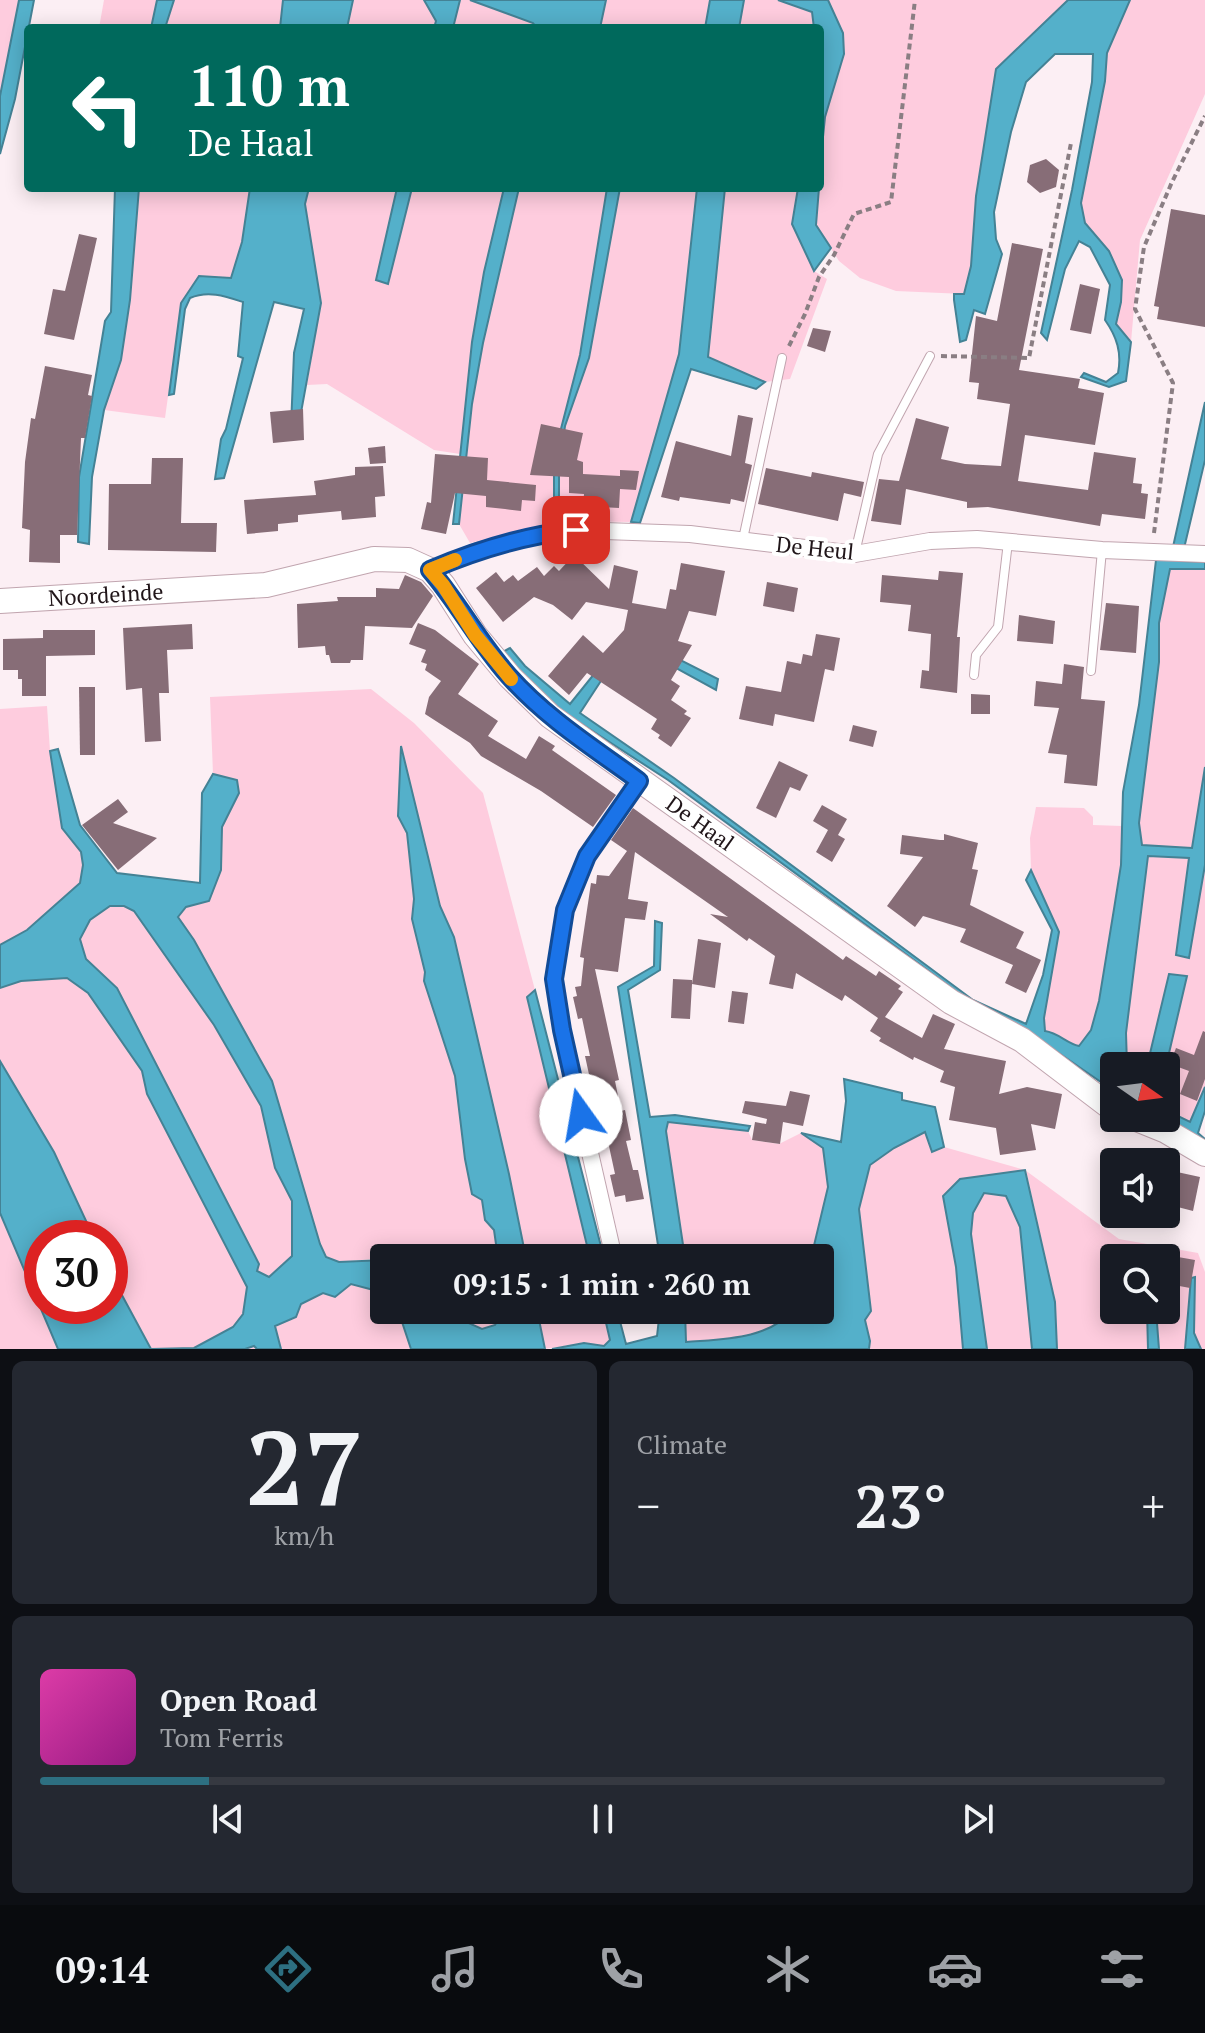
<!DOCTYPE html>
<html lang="en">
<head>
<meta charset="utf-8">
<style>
	body { margin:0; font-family:"PT Serif",serif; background:#242831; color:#f1f3f6; height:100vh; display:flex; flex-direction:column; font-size:30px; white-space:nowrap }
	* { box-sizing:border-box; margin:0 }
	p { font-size:26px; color:#9ea1a6 }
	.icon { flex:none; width:44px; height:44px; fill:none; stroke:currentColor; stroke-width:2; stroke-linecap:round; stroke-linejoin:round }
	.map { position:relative; height:1349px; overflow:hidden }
	.panel { display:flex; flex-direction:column; gap:12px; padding:12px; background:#0d0f14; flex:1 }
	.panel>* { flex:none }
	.top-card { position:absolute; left:24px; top:24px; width:800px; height:168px; border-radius:8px; box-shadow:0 4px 20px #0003; background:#00695c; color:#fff; overflow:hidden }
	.needle { width:52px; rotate:104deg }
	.tools { position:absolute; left:1100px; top:1052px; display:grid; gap:16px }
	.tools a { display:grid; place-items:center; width:80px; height:80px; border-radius:8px; background:#171b24; box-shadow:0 4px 20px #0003; font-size:40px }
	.speed { position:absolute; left:24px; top:1220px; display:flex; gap:16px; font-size:40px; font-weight:700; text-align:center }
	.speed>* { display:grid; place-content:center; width:104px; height:104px; border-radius:50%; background:#171b24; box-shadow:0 4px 20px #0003; line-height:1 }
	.speed .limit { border:12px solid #d22; background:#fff; color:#111 }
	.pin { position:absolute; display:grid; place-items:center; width:68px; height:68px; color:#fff; margin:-34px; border-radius:16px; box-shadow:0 4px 12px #0006 }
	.me { position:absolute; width:88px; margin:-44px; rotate:347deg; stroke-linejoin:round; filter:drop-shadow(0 0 6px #0008) }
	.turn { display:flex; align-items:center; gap:28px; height:168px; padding:0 32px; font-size:36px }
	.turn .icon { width:104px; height:104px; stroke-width:2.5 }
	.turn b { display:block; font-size:56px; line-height:68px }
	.big { font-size:60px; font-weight:700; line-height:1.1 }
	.panel .tile { flex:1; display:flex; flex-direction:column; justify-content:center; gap:12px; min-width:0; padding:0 28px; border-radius:12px; background:#242831 }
	.panel .dial { align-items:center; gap:0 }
	.dial b { font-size:104px; line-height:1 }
	.song { display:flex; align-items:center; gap:24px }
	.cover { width:96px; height:96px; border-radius:12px; background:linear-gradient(135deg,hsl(320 70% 55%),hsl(310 70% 35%)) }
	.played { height:8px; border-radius:4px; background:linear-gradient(90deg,#2d6f81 15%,#363941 15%) }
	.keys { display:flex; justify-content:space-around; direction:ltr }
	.heat { display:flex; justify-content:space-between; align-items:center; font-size:44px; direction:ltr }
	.panel .tiles { flex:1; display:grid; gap:12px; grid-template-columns:1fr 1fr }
	.tile:last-child { grid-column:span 2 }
	.trip { position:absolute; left:370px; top:1244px; width:464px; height:80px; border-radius:8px; background:#171b24; box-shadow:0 4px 20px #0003; font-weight:700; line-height:80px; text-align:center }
	.dock { display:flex; height:128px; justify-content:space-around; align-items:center; background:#090b0e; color:#9ea1a6 }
	.dock .icon { width:56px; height:56px }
	.dock .current { color:#2d6f81 }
	.dock b { font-size:36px; color:#f1f3f6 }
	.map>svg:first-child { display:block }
	.green { fill:#feccde }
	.water { fill:#54b0ca; stroke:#448295; stroke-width:2; fill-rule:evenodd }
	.building { fill:#876d77 }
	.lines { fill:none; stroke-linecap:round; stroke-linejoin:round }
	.lane-casing { stroke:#c1a5af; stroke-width:10 }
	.street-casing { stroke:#c1a5af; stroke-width:18 }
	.secondary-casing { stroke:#c1a5af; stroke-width:26 }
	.path { stroke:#8a7e83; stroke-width:4; stroke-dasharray:6 4; stroke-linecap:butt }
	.lane { stroke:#fff; stroke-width:8 }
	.street { stroke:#fff; stroke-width:16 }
	.secondary { stroke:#fff; stroke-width:24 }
	.route-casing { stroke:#114b97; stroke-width:20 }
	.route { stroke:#1a73e8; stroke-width:14 }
	.slow { stroke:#f59e0b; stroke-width:14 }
	.labels { text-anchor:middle; stroke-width:8; stroke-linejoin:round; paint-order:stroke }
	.street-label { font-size:22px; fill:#201519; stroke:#fff }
</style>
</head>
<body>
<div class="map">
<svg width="1205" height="1349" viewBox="0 0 1205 1349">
	<rect width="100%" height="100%" fill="#fceff4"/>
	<g class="green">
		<path d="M0 0H29L0 96Z"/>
		<path d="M104 0H157L151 28H99Z"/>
		<path d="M174 0H283L280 28H165Z"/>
		<path d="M353 0H424L436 21 434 28H347Z"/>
		<path d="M460 0H470L533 23 537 28H453Z"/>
		<path d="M606 0H710L705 28H600Z"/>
		<path d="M744 0H778L812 12 814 28H739Z"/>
		<path d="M828 0H1068L996 69 976 196 971 266 964 294 896 291 860 278 839 261 816 225 825 117 844 54 843 33Z"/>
		<path d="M1130 0H1205V94L1140 240 1131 342 1116 324 1121 302 1109 251 1085 223 1081 203 1105 81 1107 53Z"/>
		<path d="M139 188H250L242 242 231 278 181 303 165 418 104 410 121 360 130 300Z"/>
		<path d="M309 188H397L376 280 388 284 412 188H504L484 272 460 454 434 450 327 384 307 385 321 303 305 204Z"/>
		<path d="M519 188H607L580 355 554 456 559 515V467L565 426 589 358 620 188H697L679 354 631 522 560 521 470 543 459 524 472 404 483 343Z"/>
		<path d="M725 188H798L792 224 814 271 827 279 790 379 765 382 708 357Z"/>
		<path d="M1170 569H1205V767L1192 849 1142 845 1139 823 1159 662V623Z"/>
		<path d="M371 689 414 723 483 793 535 990 527 998 590 1258H526L509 1174 454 937 440 906 401 750 398 816 407 834 414 899 412 919 425 972 424 981 455 1076 465 1159 472 1194 482 1200 485 1220 494 1230 498 1258H384L339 1262 326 1257 320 1244 272 1081 194 940 178 917 221 870 222 827 239 793 236 780 213 774 210 697Z"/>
		<path d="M47 706 50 751 62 828 81 852 83 865 79 884 27 930 0 945V709Z"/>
		<path d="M1036 807 1084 808 1093 817V825L1122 826 1121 865 1099 1001 1091 1030 1079 1046C1066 1043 1059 1033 1045 1031L1044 1018 1059 932 1031 870 1030 838Z"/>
		<path d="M1148 856 1189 858 1176 955 1188 958 1205 865V1087L1190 1123 1166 1110V1066L1187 976 1169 974 1147 1066H1127L1126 1033Z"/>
		<path d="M109 906H124L134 911 214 1025 261 1106 292 1201V1256L351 1284 381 1292 384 1310 401 1319 414 1349H152L110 1273V1238H92L0 1067V987Z"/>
		<path d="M668 1121 748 1131 752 1140 779 1144 801 1133 824 1148 828 1187 811 1258H685L666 1131Z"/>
		<path d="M926 1132 932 1152 944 1147 1025 1170 1119 1239 1198 1253 1205 1272V1349H1201L1194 1333 1195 1277 1191 1278 1185 1349H1159L1156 1310H1166V1258H1114V1310H1147L1148 1349H1057L1055 1302 1026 1170 943 1196 956 1267 963 1349H869L870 1341 865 1320 871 1310 859 1209 870 1165 894 1148Z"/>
		<path d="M983 1193 1006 1196 1020 1227 1032 1349H987L971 1235 973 1213Z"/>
		<path d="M0 1213 58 1349H0Z"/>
		<path d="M457 1310H504L495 1325 482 1329 464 1321Z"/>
		<path d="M537 1310H603L610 1340 604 1346 584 1343 545 1349Z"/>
		<path d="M685 1310H793C768 1340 721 1339 685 1342Z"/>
	</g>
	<g class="water">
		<path d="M19 0H34L15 99 0 154V96Z"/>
		<path d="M157 0H174L165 28H151Z"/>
		<path d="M283 0H353L347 28H280Z"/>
		<path d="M424 0H460L453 28H434L436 21Z"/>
		<path d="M470 0H606L600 28H537L533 23Z"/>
		<path d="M710 0H744L739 28H705Z"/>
		<path d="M778 0H828L843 33 844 54 825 117 820 167V28H814L812 12Z"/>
		<path d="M1068 0H1130L1107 53 1105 81 1081 203 1085 223 1109 251 1122 280 1121 302 1116 324 1131 342 1126 381 1109 387 1081 377 1084 373 1106 382 1118 373C1122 353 1117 337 1105 320L1110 285 1090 247 1079 241 1065 269 1047 340 1041 333 1072 190 1092 82 1093 54H1055L1026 82 1011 132 994 212 996 239 1002 254 985 314 974 310 966 340 960 342 954 300V294H964L971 266 976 196 996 69Z"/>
		<path d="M115 188H139L130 300 121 360 104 410 92 477 89 544 78 542 79 477 105 321 111 312Z"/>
		<path d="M250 188H309L305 204 321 303 298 429 291 427 294 353 304 309 274 302 224 478 215 479 221 439 226 429 243 358 238 356 243 302C225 296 208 290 190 298L185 309 174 394 169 395 181 303 199 276 231 278 242 242Z"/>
		<path d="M397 188H412L388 284 376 280Z"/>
		<path d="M504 188H519L483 343 472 404 459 524H453L472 342 484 272Z"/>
		<path d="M607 188H620L589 358 565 426 559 467V516L554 511V456L580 355Z"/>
		<path d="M697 188H725L708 357 765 382 756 389 691 369 640 523 631 522 679 354Z"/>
		<path d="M798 188H819L816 225 831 248 814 271 792 224Z"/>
		<path d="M1205 402V460L1181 561 1205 562V569H1170L1159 623V662L1139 823 1142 845 1192 848 1205 767V865L1189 958 1176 955 1189 858 1148 856 1126 1033 1127 1066H1114V1091L1024 1029 982 1010 668 780 557 708 499 654 510 648 525 666 570 704 627 633 718 679 716 690 627 641 580 713 674 778 973 1000 1026 1024 1043 975 1052 930 1026 880 1031 870 1059 932 1044 1018 1045 1031C1059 1033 1066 1043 1079 1046L1091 1030 1099 1001 1114 909 1121 865 1123 792 1139 705 1156 560 1171 556Z"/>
		<path d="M401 746 440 906 454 937 509 1174 526 1258H498L494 1230 485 1220 482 1200 472 1194 465 1159 455 1076 424 981 425 972 412 919 414 899 407 833 398 816Z"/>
		<path d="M58 749 80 825 117 873 200 883 202 793 213 774 237 780 239 793 222 827 221 870 209 901 186 907 178 917 194 940 272 1081 320 1244 326 1257 339 1262 384 1260V1310H457L464 1321 482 1329 495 1325 504 1310H537L545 1349H411L401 1319 375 1305 381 1292 351 1284 335 1297 323 1293 301 1304 296 1317 275 1326 281 1349H257L254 1346 245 1349H58L0 1213V1061L54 1152 94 1238H42V1306H110V1273L151 1349 194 1348 233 1327 243 1314 247 1287 147 1094 142 1071 88 993 67 978 21 981 0 988V945L27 930 80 883 83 865 81 852 62 828 50 751ZM110 906H124L134 911 214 1025 261 1106 275 1168 292 1201V1256L269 1277 257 1271 259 1264 117 988 86 959 80 939 90 920Z"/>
		<path d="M655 921 662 923 660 970 628 990 650 1117 675 1115 750 1126 748 1131 668 1122 666 1131 685 1258H660L618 987 654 966Z"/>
		<path d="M1169 974 1187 976 1166 1066H1147Z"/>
		<path d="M535 990 604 1258H590L527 997Z"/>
		<path d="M844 1079 902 1093V1100L935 1107 944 1147 932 1152 925 1132 894 1148 870 1165 859 1209 871 1311 865 1320 870 1341 869 1349H552L584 1343 604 1346 610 1340 603 1310H617L626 1344 657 1336 660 1310H685L686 1342C721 1339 768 1340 793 1310H820V1258H811L828 1187 823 1148 801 1133 841 1142 846 1101Z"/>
		<path d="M1205 1087V1111L1198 1133 1205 1139V1144L1159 1118H1166V1110L1190 1122Z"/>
		<path d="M1025 1170 1055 1302 1057 1349H1032L1020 1227 1006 1196 984 1193 973 1213 971 1234 987 1349H963L956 1267 943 1196 960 1179Z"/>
		<path d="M1195 1277 1194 1333 1201 1349H1185L1191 1278Z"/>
		<path d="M1147 1310H1156L1159 1349H1148Z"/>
	</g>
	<g class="building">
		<path d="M1046 159 1059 170 1056 187 1040 193 1027 182 1030 165Z"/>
		<path d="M1171 209 1205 215V327L1157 319 1159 307 1154 306Z"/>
		<path d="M79 234 97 238 74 340 44 334 53 289 65 291Z"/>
		<path d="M1012 243 1043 249 1019 370 1080 379 1078 388 1104 393 1095 445 1025 435 1018 481 1088 490 1094 452 1136 458 1133 483 1142 484 1141 493 1148 494 1145 519 1102 514 1100 526 988 507 967 508V502L906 489 901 525 871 521 879 479 899 481 916 418 949 427 941 459 965 464 1001 466 1010 404 977 399 979 383 969 382 976 316 997 321Z"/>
		<path d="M1080 284 1100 289 1091 334 1070 330Z"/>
		<path d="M813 328 831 331 825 352 807 346Z"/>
		<path d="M45 366 92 375 88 395 92 396 85 438H81L77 535H60V563L29 562 30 530 22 528 25 462 31 418 35 419Z"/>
		<path d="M303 409 304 440 273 443 270 412Z"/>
		<path d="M738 415 753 418 745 463 752 465 744 502 731 499 730 504 680 497 679 501 661 497 676 441 731 456Z"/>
		<path d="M541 424 583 433 577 460 583 462V474L620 476V470L639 471 636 490 620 489 619 508 583 506 584 494 569 493V477L530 475Z"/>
		<path d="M385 446 386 463 370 464 368 448Z"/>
		<path d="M435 454 488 458 487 480 536 485 535 501 522 500 521 511 505 509 486 507V496L455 493 446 534 421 529 427 502 431 503Z"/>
		<path d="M152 458H183L181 523H217L216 552 108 550 109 484H151Z"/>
		<path d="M383 466 385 496 375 497 376 517 342 520 341 511 298 515V522L278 524V531L247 534 244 500 316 495 314 481 355 475V467Z"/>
		<path d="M766 468 811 477 812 472 864 482 861 497 844 493 838 521 758 504Z"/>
		<path d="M574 555 609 589 614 565 638 571 632 603 666 609 670 589 676 590 681 563 725 571 716 616 689 611 678 641 692 645 671 680 680 686 671 700 687 711 684 714 691 718 671 747 658 738 660 735 651 729 657 719 587 673 569 695 548 676 583 635 603 653 624 630 628 610 586 602 572 620 553 605 534 597 503 622 476 588 496 572 504 582 513 575 518 581 537 567 544 576 554 566 559 571Z"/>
		<path d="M939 571 963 573 957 637H960L957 693 920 688 922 670 929 671 931 634 908 631 911 605 880 602 882 575 938 580Z"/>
		<path d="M405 575 421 582 433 596 412 628 365 626 363 660H351L350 663H331L329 655H326L325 646 298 648 297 604 338 601 337 597H376V588L399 589Z"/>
		<path d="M767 582 798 588 794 612 763 606Z"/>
		<path d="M1106 603 1139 606 1136 653 1100 650Z"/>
		<path d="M1019 615 1055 621 1053 644 1017 641Z"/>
		<path d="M418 623 435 630 479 664 458 694 498 721 488 736 526 759 539 736 555 746 552 750 616 795 593 827 541 791 481 756 470 743 425 714 429 697 441 681 425 670 427 664 421 662 426 650 409 644Z"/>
		<path d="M192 624 193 649 167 650 169 693H159L161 741 145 742 142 688 126 690 123 628Z"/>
		<path d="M43 630H95V655L46 656V696H22V679H18V670H3V639L43 638Z"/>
		<path d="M816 634 840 638 834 671 825 669 814 722 775 714 773 726 739 719 746 686 781 692 787 661 801 664 803 654 812 656Z"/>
		<path d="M1064 664 1084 667 1081 699 1105 701 1097 786 1064 783 1067 755 1048 753 1059 708 1034 706 1036 681 1062 684Z"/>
		<path d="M79 687H95V755H80Z"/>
		<path d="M971 694 990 695V714H971Z"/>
		<path d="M853 725 877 731 873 747 849 741Z"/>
		<path d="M779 761 808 775 800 791 790 787 776 818 756 808Z"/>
		<path d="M118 799 128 812 113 823 157 838 118 870 82 825Z"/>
		<path d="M822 805 847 819 838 835 845 839 832 862 816 852 828 830 813 821Z"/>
		<path d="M633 808 843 960 846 956 876 976 879 971 901 986 898 989 903 992 885 1017 922 1038 933 1014 955 1024 944 1049 1006 1061 999 1094 1027 1087 1062 1094 1055 1129 1031 1124 1036 1150 1000 1155 996 1128 949 1120 955 1087 940 1082 944 1071 914 1057 913 1060 879 1041 881 1038 870 1031 878 1018 845 995 842 1001 796 973 793 989 769 984 775 956 749 938 747 941 710 914 728 917 635 852 628 899 648 902 645 920 625 918 618 972 595 969 619 1080 615 1081 621 1111 625 1110 631 1140 626 1141 633 1170H638L644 1199 626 1202 625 1195 615 1197 610 1175 615 1174 607 1137 603 1138 598 1116 602 1115 594 1078 590 1079 585 1056H590L582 1018 578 1019 573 997 577 996 575 987 581 986 584 958 580 957 591 883 596 884 597 875 609 876 627 851 611 840Z"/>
		<path d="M944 834 978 843 972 869 978 870 970 905 1024 932 1016 948 1041 960 1026 993 1005 983 1013 965 960 942 966 929 923 916 915 927 887 906 923 857 900 854 902 835 940 840H944Z"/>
		<path d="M698 939 721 943 715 988 692 984 690 1019 671 1018 673 979 692 980V984Z"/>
		<path d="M732 991 748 993 744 1024 728 1022Z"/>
		<path d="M1203 1031 1205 1032V1079L1197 1101 1180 1094 1189 1071 1170 1064 1176 1048 1194 1055Z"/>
		<path d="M790 1091 810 1095 803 1126 783 1122 780 1144 752 1140 755 1122 766 1124 767 1119 742 1113 745 1101 786 1106Z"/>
		<path d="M1177 1172 1200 1177 1193 1211 1170 1205Z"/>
		<path d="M1178 1257 1195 1260 1190 1288 1174 1285Z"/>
	</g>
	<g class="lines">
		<g class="lane-casing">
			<g id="lane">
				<path d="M743 539 782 358"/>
				<path d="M855 553 878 454 930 356"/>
				<path d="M1091 671 1102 550"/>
				<path d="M974 675 976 655 998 627 1008 542"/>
			</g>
		</g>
		<g class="street-casing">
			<g id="street">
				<path d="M430 570 477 551 547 533 576 530 690 534 855 554 930 541 977 539 1102 550 1205 554"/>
				<path d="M614 1258 562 1030 554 979 565 910 587 856 639 781"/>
			</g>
		</g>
		<g class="secondary-casing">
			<g id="secondary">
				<path id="s1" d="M0 601 266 585 374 559 408 560 430 570 443 585 475 635 510 677 550 716 951 1002 1022 1040 1114 1110"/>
				<path d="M1134 1118 1166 1131 1205 1154"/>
			</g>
		</g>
		<g class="path">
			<path d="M789 346 805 314 819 277 834 255 854 214 891 202 915 0"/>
			<path d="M941 356 1029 358 1071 143"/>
			<path d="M1154 533 1173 383 1135 309 1144 247 1172 182 1205 116"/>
		</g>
		<use href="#lane" class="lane"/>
		<use href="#street" class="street"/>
		<use href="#secondary" class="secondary"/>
	</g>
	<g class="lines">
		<g class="route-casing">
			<path id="route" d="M576 530C525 535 477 550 430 570 459 604 479 642 508 675 546 718 594 748 639 781L587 856 565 910 554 979 562 1030 581 1115"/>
		</g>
		<use href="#route" class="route"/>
		<path class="slow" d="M455 560 430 570 443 585 475 635 511 679"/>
	</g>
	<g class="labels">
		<g class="street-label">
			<text transform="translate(815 548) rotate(6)" y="8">De Heul</text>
			<text dy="8" stroke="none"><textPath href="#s1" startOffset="106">Noordeinde</textPath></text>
			<text dy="8" stroke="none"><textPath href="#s1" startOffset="810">De Haal</textPath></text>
		</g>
	</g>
</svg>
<div class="tools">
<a><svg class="needle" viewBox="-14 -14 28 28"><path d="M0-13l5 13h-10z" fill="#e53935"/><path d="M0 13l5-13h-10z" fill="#9ea1a6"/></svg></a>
<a><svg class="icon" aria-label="sound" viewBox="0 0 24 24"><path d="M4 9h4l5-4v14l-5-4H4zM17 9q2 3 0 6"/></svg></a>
<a><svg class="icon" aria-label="search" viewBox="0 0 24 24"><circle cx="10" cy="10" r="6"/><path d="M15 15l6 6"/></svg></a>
</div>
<div class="speed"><div class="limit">30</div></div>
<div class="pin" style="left:576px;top:530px;background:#d93025"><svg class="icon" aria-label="arrive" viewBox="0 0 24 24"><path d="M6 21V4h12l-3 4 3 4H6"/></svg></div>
<svg class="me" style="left:581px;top:1115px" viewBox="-20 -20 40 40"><circle r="19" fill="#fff"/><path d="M0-13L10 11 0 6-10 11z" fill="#1a73e8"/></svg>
<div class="trip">09:15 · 1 min · 260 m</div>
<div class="top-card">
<div class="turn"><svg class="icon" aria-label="left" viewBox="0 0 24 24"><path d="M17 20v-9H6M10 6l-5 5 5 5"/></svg><div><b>110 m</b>De Haal</div></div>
</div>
</div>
<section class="panel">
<div class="tiles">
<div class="tile dial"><b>27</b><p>km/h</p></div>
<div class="tile"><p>Climate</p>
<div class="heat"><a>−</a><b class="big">23°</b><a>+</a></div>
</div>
<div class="tile">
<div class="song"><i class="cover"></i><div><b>Open Road</b><p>Tom Ferris</p></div></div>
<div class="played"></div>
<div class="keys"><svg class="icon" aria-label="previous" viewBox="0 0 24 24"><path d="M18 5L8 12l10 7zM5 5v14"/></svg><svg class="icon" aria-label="pause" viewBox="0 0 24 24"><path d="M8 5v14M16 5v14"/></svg><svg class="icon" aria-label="next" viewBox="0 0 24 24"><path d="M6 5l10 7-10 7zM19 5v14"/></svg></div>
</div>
</div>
</section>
<nav class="dock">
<b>09:14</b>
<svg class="icon current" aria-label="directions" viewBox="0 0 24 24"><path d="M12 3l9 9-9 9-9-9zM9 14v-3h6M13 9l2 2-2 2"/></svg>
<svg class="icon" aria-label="music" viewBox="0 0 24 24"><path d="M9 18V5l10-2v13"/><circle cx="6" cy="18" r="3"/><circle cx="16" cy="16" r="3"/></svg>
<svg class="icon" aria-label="phone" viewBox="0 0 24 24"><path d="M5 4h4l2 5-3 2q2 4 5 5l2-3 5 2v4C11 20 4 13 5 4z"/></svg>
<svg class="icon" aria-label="climate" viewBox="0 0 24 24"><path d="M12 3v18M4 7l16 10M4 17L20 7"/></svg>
<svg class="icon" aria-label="car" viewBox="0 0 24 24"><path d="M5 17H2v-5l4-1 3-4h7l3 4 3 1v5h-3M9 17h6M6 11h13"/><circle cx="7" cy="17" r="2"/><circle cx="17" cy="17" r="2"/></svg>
<svg class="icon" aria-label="filters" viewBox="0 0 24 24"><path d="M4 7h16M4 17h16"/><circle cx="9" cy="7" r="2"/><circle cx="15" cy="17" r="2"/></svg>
</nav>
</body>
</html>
